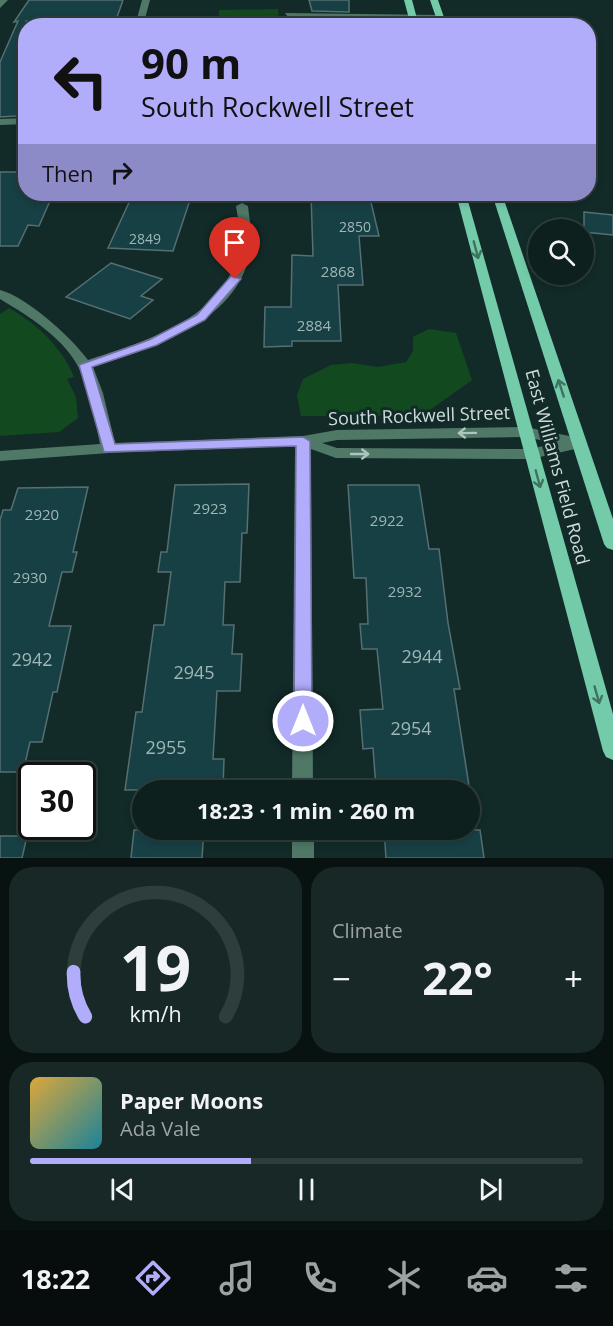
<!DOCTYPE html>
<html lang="en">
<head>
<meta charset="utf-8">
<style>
	body { margin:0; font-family:"Open Sans",sans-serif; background:#172827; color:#f1f3f6; height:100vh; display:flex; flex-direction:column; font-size:22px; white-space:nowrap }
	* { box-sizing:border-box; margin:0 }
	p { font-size:20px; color:#9ba3a4 }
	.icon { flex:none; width:33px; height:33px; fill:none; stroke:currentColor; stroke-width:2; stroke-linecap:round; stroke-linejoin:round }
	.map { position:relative; height:858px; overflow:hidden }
	.drawer { display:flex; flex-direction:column; gap:9px; padding:9px; background:#081210; flex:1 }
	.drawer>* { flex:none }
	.banner { position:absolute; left:18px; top:18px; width:578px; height:183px; border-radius:24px; box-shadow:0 3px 9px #0003,0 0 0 2px #2e3e3c; background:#b1adfa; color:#111; overflow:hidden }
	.tools { position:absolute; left:528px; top:219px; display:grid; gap:12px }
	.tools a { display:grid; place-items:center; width:66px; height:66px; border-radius:50%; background:#0e201e; box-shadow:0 3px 9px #0003,0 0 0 2px #2e3e3c; font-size:30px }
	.speed { position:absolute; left:18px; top:762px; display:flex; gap:12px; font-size:30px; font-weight:700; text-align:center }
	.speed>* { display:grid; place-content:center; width:78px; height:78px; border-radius:50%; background:#0e201e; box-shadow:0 3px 9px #0003,0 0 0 2px #2e3e3c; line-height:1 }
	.speed .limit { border:3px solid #111; border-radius:9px; background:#fff; color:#111 }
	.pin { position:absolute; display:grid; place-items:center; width:51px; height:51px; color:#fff; margin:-62px -26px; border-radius:50% 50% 50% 0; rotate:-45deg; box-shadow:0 0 6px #0007 }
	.pin .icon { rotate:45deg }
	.me { position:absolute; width:66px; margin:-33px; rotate:0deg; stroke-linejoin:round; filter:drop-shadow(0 0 4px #0008) }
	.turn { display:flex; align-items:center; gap:21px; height:126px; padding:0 24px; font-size:27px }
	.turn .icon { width:78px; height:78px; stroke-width:2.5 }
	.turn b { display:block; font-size:42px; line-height:51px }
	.then { display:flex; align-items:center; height:57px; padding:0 24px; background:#0003; gap:12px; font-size:22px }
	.big { font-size:45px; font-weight:700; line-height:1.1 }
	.drawer .widget { flex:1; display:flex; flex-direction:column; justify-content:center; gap:9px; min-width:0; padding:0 21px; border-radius:24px; background:#172827 }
	.drawer .dial { align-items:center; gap:0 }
	.dial svg { height:156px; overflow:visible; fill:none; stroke:#2e3e3c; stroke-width:7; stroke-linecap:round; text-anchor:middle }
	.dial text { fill:#f1f3f6; stroke:none }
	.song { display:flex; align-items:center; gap:18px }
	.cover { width:72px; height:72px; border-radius:9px; background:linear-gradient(135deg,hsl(40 70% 55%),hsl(190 70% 35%)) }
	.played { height:6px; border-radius:3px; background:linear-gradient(90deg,#b1adfa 40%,#2e3e3c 40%) }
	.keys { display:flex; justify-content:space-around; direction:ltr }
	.heat { display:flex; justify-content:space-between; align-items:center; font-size:33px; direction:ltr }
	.drawer .tiles { flex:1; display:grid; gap:9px; grid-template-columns:1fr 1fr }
	.widget:last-child { grid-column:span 2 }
	.trip { position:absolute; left:132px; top:780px; width:348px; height:60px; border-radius:30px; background:#0e201e; box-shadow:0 3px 9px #0003,0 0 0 2px #2e3e3c; font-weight:700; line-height:60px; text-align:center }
	.dock { display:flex; height:96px; justify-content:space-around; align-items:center; background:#060d0c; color:#9ba3a4 }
	.dock .icon { width:42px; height:42px }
	.dock .active { color:#b1adfa }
	.dock b { font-size:27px; color:#f1f3f6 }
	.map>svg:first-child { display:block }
	.green { fill:#12491e }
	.building { fill:#174045; stroke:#556f73; stroke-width:1.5 }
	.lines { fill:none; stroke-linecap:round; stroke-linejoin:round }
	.minor { fill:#507867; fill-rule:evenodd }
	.major { fill:#74cba9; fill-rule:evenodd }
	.oneway { stroke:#3e7362 }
	.oneway2 { stroke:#aec4be }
	.route { fill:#b1adfa; stroke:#7370a2; stroke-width:1.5 }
	.labels { text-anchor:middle; stroke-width:6; stroke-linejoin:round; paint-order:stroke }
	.far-number-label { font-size:14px; fill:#a0b6b6 }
	.number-label { font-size:15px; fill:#a0b6b6 }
	.street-label { font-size:18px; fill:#cedddb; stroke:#122b28 }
	.near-number-label { font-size:18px; fill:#a0b6b6 }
</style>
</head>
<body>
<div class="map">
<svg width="613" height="858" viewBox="0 0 613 858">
	<rect width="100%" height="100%" fill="#122b28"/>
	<g class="green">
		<path d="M278 9 280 25H219V10Z"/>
		<path d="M9 308C37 324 62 347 74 377L67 379 76 397 78 418 59 432 0 436V314Z"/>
		<path d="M429 329 456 333 472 380 430 410 412 416H301L297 395 303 379 331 365 352 363 378 367 406 362 413 351V337Z"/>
	</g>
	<g class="building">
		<path d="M29 0H123L116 20 26 21V99L16 116 0 117V62L18 21 14 22Z"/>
		<path d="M309 0H349V12L312 11Z"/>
		<path d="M315 20H353L355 26H317Z"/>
		<path d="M0 172H26V194H53L39 226 28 225 18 246H0Z"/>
		<path d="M133 194H192L173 251 108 248Z"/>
		<path d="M311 194H369L379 236H359L363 285H338L341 341H292V346L264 347 265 307H291L292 255 313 256Z"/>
		<path d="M584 212 613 215V235L584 232Z"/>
		<path d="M111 263 162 279 141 296 153 300 130 319 66 297Z"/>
		<path d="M249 484 247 533H242L240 582H225L223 625H234L232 654H242L240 691H217L213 759H224L223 789 125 790 136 712H142L154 625H164L171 572H158L161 552H167L175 485Z"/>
		<path d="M348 485H419L429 549H439L448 623 460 689H454L469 786 376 788 373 748 363 749 360 710 383 709 377 649H362L360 624H368L366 578H354Z"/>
		<path d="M88 487 73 552H77L72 572H62L49 626H71L57 692H53L42 742H30L23 772H0V520L3 510H11L18 488Z"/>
		<path d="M134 830H204L202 858H131Z"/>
		<path d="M384 830H480L484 858H386Z"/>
		<path d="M0 836H27L22 858H0Z"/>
	</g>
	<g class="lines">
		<g class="minor">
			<path d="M0 0H8L0 8Z"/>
			<path d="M142 0H150L143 26H135Z"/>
			<path d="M285 13 440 15 444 17 440 19 288 17Z"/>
			<path d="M26 118V124L0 125V119Z"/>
			<path d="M242 203 248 206C249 219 253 234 251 248 240 322 154 347 93 367L103 393 115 443 303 436 337 430 525 427 579 438 587 443 584 447 531 459 336 458 311 449 313 790H292L295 446 109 453 0 461V451L100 444C95 420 92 395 81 372 66 339 30 317 0 299V290C27 297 71 337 88 360 146 341 228 318 239 247 241 234 238 219 236 206ZM525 437 555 443 531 449 337 448 322 443 337 440Z"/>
			<rect x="292" y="830" width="22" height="28"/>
		</g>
		<g class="major">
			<path d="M404 0H412L419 26H411Z"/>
			<path d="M430 0H438L447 26H439Z"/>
			<path d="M456 194H466L613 714V760L606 757 603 751Z"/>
			<path d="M492 194H502L613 519V550L607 548 604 544Z"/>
		</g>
	</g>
	<defs><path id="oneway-shaft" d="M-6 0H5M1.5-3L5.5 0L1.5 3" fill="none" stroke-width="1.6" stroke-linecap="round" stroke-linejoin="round" transform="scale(1.5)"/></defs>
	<g class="oneway">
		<use href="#oneway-shaft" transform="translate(476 250) rotate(75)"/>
		<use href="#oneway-shaft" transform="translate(561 388) rotate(-108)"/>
		<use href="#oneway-shaft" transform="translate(538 479) rotate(75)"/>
		<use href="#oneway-shaft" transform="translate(597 695) rotate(74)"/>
	</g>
	<g class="oneway2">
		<use href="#oneway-shaft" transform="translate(467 433) rotate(179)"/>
		<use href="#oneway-shaft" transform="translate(360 454)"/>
	</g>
	<path class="route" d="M231 276 241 279 205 320 157 345 92 367 115 444 303 437 310 441 312 721 310 726 303 729 297 726 294 721 296 446 104 452 79 365 149 340 197 315Z"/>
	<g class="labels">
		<g class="far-number-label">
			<text x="355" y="232">2850</text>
			<text x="145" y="244">2849</text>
		</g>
		<g class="number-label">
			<text x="338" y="277">2868</text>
			<text x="314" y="331">2884</text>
			<text x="210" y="514">2923</text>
			<text x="42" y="520">2920</text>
			<text x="387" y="526">2922</text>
			<text x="30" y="583">2930</text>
			<text x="405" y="597">2932</text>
		</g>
		<g class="street-label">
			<text transform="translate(419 416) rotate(-2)" y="6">South Rockwell Street</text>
			<text transform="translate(557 467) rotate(75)" y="6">East Williams Field Road</text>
		</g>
		<g class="near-number-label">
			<text x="422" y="663">2944</text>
			<text x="32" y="666">2942</text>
			<text x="194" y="679">2945</text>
			<text x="411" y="735">2954</text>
			<text x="166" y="754">2955</text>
		</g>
	</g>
</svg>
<div class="tools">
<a><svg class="icon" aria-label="search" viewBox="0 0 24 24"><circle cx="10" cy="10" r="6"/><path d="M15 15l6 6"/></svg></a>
</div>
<div class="speed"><div class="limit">30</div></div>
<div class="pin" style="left:235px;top:279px;background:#d93025"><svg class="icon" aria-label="arrive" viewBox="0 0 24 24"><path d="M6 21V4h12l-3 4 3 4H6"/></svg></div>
<svg class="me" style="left:303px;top:721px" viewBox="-20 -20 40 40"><circle r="17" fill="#b1adfa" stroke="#fff" stroke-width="3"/><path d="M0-11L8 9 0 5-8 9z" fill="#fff"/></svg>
<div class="trip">18:23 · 1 min · 260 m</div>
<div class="banner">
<div class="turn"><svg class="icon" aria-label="left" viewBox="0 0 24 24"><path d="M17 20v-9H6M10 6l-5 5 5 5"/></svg><div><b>90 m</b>South Rockwell Street</div></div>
<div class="then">Then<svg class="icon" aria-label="right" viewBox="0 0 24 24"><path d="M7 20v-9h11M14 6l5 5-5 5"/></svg></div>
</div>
</div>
<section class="drawer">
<div class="tiles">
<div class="widget dial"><svg viewBox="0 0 100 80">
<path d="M14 69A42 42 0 1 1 86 69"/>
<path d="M14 69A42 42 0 0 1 8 46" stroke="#b1adfa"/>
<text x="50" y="56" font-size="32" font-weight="700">19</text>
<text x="50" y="72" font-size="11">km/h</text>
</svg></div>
<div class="widget"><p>Climate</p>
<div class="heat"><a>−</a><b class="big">22°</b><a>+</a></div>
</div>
<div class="widget">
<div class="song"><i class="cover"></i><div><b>Paper Moons</b><p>Ada Vale</p></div></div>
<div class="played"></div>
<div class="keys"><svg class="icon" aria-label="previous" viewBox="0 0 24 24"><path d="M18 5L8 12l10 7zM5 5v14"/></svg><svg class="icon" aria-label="pause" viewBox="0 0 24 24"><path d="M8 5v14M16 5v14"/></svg><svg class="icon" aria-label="next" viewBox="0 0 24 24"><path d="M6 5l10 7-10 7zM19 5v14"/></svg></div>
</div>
</div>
</section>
<nav class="dock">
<b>18:22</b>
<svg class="icon active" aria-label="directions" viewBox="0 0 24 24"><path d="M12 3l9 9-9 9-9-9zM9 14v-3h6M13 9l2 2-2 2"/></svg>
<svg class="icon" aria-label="music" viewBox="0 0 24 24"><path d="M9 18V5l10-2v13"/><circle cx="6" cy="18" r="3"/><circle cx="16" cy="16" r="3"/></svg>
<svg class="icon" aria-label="phone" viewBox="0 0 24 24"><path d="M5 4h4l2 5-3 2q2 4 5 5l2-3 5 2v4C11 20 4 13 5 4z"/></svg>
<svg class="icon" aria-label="climate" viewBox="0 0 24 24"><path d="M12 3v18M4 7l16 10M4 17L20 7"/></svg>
<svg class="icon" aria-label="car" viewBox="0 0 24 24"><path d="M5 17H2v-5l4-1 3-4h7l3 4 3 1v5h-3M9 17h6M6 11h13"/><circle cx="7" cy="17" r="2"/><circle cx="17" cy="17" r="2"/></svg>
<svg class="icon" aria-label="filters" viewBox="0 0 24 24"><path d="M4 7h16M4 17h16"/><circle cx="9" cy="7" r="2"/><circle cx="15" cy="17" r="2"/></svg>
</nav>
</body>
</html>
